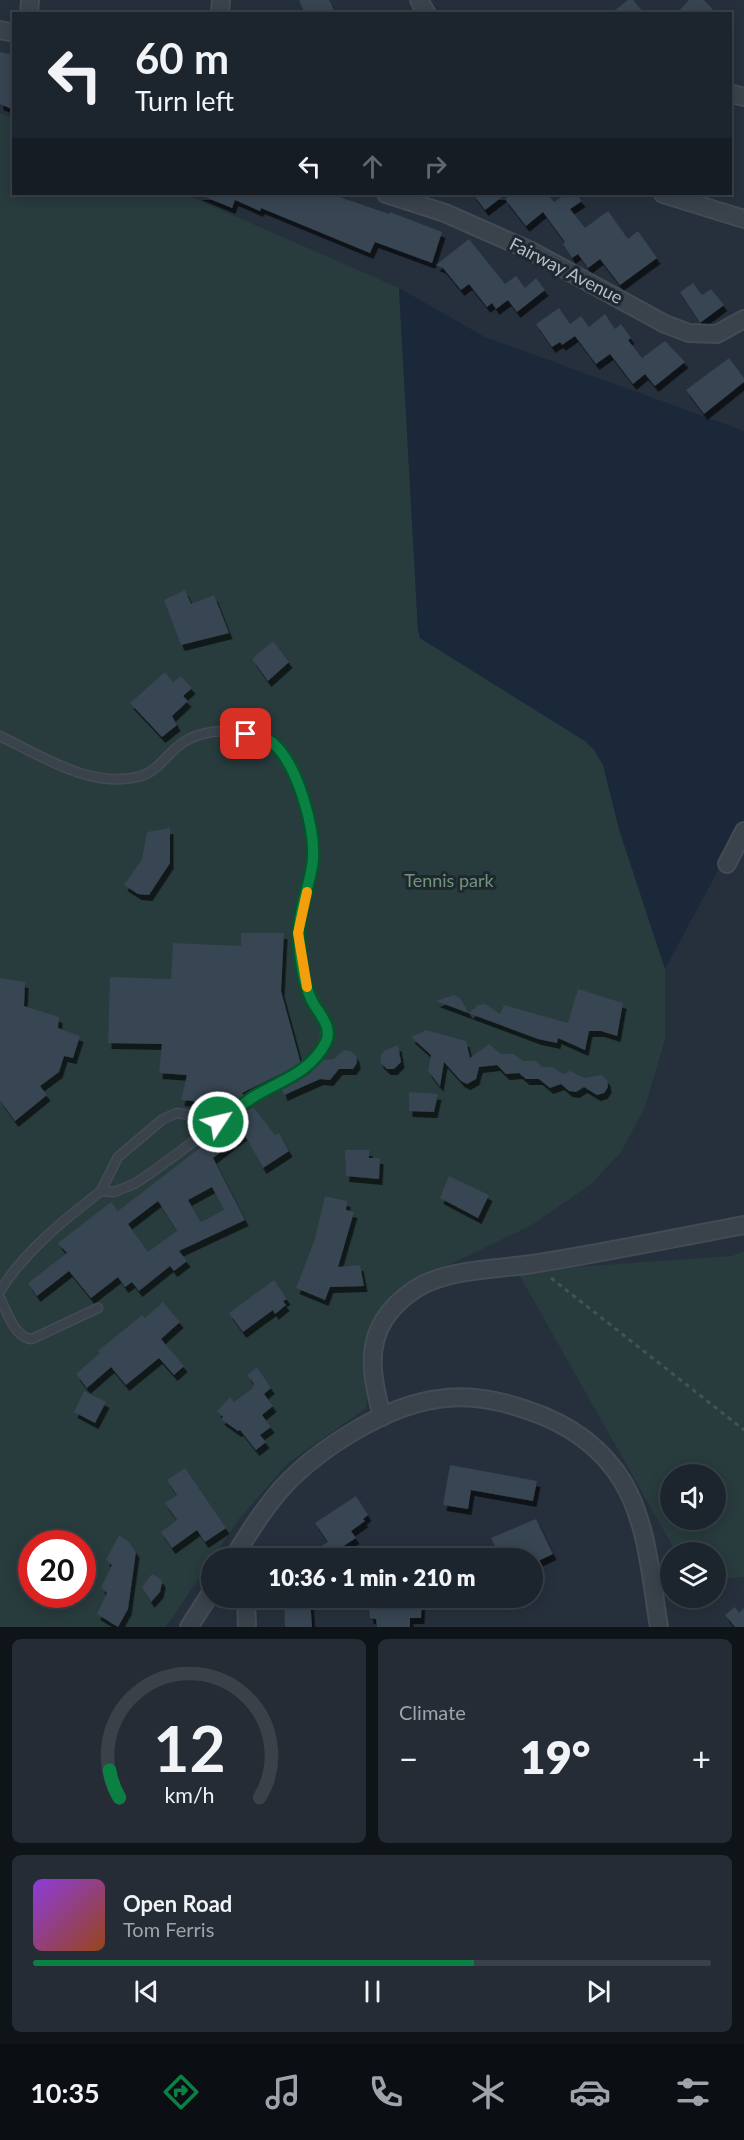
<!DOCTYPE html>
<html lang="en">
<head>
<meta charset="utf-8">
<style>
	body { margin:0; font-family:Lato,sans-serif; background:#252c35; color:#f1f3f6; height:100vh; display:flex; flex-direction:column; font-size:22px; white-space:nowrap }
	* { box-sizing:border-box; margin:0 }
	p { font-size:20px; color:#a0a4aa }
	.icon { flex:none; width:33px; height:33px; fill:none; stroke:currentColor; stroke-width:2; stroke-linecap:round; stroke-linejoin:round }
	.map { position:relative; height:1627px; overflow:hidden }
	.drawer { display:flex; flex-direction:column; gap:12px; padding:12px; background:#0f1419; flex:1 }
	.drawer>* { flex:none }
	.top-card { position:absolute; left:12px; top:12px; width:720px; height:183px; border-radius:0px; box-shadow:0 3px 15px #0003,0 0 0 2px #3a4149; background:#1c242d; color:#f1f3f6; overflow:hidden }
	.controls { position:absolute; left:660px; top:1464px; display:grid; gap:12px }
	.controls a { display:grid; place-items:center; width:66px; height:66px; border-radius:50%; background:#1c242d; box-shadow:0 3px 15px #0003,0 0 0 2px #3a4149; font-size:30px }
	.speed { position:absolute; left:18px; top:1530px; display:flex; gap:12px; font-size:30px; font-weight:700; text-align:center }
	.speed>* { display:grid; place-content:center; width:78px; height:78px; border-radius:50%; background:#1c242d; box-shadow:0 3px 15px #0003,0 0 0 2px #3a4149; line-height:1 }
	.speed .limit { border:9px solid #d22; background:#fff; color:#111 }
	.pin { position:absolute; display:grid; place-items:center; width:51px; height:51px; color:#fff; margin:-26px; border-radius:12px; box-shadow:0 3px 9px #0006 }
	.me { position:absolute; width:66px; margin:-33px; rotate:55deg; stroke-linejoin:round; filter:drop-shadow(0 0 4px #0008) }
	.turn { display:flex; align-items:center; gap:21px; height:126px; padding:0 24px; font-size:27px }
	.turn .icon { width:78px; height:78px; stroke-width:2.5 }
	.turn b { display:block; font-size:42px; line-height:51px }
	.lanes { display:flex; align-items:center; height:57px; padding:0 24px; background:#0003; justify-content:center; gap:30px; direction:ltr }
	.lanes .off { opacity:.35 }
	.big { font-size:45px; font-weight:800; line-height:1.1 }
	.drawer .card { flex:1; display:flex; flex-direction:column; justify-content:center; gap:9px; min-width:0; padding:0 21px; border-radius:9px; background:#252c35 }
	.drawer .dial { align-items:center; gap:0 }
	.dial svg { height:156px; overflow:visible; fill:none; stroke:#3a4149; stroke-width:7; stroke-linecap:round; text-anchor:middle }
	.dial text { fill:#f1f3f6; stroke:none }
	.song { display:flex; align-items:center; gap:18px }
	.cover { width:72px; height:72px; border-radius:9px; background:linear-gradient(135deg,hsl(270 70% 55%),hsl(20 70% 35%)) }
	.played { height:6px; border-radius:3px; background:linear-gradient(90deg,#0b8043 65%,#3a4149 65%) }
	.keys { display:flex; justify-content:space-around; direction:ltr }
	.heat { display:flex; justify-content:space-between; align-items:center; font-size:33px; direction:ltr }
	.drawer .tiles { flex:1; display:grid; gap:12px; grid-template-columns:1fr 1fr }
	.card:last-child { grid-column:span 2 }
	.trip { position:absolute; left:201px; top:1548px; width:342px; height:60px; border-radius:30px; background:#1c242d; box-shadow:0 3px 15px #0003,0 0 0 2px #3a4149; font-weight:800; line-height:60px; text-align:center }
	.menu { display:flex; height:96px; justify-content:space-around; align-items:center; background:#0b0e12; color:#a0a4aa }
	.menu .icon { width:42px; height:42px }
	.menu .on { color:#0b8043 }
	.menu b { font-size:27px; color:#f1f3f6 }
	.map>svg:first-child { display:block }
	.green { fill:#283b3d; fill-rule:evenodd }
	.water { fill:#1a2839 }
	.building { fill:#384452; fill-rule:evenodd; filter:url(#shadow) }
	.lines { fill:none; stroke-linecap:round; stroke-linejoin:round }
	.service-casing { stroke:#434b55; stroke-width:11 }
	.minor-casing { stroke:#434b55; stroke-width:20 }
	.path { stroke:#415455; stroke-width:3; stroke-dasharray:4.5 4.5; stroke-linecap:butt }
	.service { stroke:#3a424c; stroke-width:8 }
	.minor { stroke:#3a424c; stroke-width:16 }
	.route-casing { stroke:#07532c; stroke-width:15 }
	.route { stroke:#0b8043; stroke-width:10 }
	.slow { stroke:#f59e0b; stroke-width:10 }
	.labels { text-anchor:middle; stroke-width:6; stroke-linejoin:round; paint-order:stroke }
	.street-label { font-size:18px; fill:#b6bdc7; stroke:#1f2731 }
	.park-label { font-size:18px; fill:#6f9676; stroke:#1f2731 }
</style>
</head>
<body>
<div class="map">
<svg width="744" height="1627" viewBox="0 0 744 1627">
	<defs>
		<filter id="shadow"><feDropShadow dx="3.5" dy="6" stdDeviation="0" flood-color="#0009"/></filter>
	</defs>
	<rect width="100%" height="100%" fill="#26303c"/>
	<g class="green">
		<path d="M0 113 13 119 14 194H184L399 288 418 630 420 638 585 741 595 751 603 765 619 829 665 969V1039L645 1107 621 1152 591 1184 532 1225 405 1286 381 1312 367 1342 363 1364 368 1394 366 1408 288 1463 239 1519 166 1627H0ZM32 1544H82V1594H32Z"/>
		<path d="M744 1251V1577L716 1580V1552H676L517 1271 732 1256ZM670 1474H716V1520H670Z"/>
	</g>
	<path class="water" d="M399 288 485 337 744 431V822L665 969 619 829 603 765 595 751 585 741 420 638 418 630Z"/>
	<g class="building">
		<path d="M299 0H329L336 14H305Z"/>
		<path d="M628 0H633L645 14H610Z"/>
		<path d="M689 0H704L717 14H676Z"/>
		<path d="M0 52 14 55V110L0 104Z"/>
		<path d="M198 194H331L389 214 390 212 442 232 432 263 375 242 370 253 261 208 260 211 235 200 232 208Z"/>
		<path d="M473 194H506L485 210Z"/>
		<path d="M512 194H547L554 202 566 194H576L582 201 570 209 585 228 608 211 628 239 638 231 657 258 620 285 600 259 588 268 578 254 572 258 563 244 565 242 543 212 526 226 505 199Z"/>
		<path d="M469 239 505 284 516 276 525 288 536 278 545 290 517 312 508 300 496 309 492 303 487 307 469 284 461 290 443 268 436 265Z"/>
		<path d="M693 283 702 295 711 289 724 305 700 323 680 292Z"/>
		<path d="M559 308 570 324 581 316 589 327 605 314 615 329 621 324 631 338 628 340 642 358 665 341 685 362 655 386 645 374 633 384 610 354 596 364 575 336 562 345 560 342 552 347 536 324Z"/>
		<path d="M729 358 744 378V382L704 414 686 390Z"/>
		<path d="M185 590 191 604 214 595 229 633 181 645 164 600Z"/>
		<path d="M273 641 289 662 268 681 252 659Z"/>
		<path d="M165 672 173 682 181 676 192 688 183 696 188 701 172 716 177 725 162 737 130 703Z"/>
		<path d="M170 828V863L149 895 138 894 124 885 142 859 147 832Z"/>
		<path d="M241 933H284L281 991 301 1064 242 1093 244 1097 232 1105 181 1100 187 1075 159 1073 162 1044 108 1043 110 977 171 979 173 943 241 946Z"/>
		<path d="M0 978 25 982 24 1006 59 1017 58 1028 80 1036 73 1058 64 1056 59 1072 40 1086 47 1095 15 1121 0 1100Z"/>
		<path d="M578 989 623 1003 617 1036 601 1031H589L585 1050 558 1038 557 1043 538 1039 436 1001 454 995 460 998 469 1013 478 1005 485 1004 500 1014 504 1005 568 1023Z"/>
		<path d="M426 1030 466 1041 470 1058 489 1044 501 1054H514L523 1061H536L542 1067H552L563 1074 570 1071 585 1078 602 1075 607 1080 608 1087 604 1093 597 1095 584 1087 576 1092 569 1091 561 1084 550 1088 539 1079H526L519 1073 506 1074 497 1065 479 1067 476 1079 467 1084 461 1081 444 1062 440 1086 428 1071 431 1055 411 1037Z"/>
		<path d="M398 1045 401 1062 394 1069H387L380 1062 381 1055 385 1050Z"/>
		<path d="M344 1050 351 1051 356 1056 357 1063 353 1069H339L330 1080 320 1079 284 1095 282 1089 309 1074 323 1060 334 1059Z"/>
		<path d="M409 1092 438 1094 434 1112 409 1111Z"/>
		<path d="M253 1107 275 1135 279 1133 289 1151 263 1168 244 1134 213 1158 245 1220 179 1251 187 1261 174 1271 170 1266 139 1291 132 1282 125 1287 118 1277 91 1298 69 1271 37 1296 28 1283 67 1253 58 1243 111 1202 118 1211ZM212 1187 224 1210 201 1222 188 1200ZM158 1201 177 1231 148 1252 128 1224Z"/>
		<path d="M345 1150H369V1158H380L379 1179 346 1176Z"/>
		<path d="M449 1176 489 1195 478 1218 440 1198Z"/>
		<path d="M325 1196 347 1201 346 1210 354 1212 338 1267 360 1265 364 1286 330 1287 325 1300 296 1288 315 1239Z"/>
		<path d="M274 1280 287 1299 283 1301 286 1305 275 1314 273 1310 243 1332 229 1313Z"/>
		<path d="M163 1302 180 1322 161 1339 184 1366 174 1375 159 1358 126 1385 111 1367 87 1388 76 1374 100 1353 98 1351 142 1315 145 1318Z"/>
		<path d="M257 1367 271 1388 264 1394 273 1406 262 1415 271 1427 260 1435 266 1442 256 1450 240 1430 238 1431 221 1419 223 1417 217 1411 230 1397 234 1402 253 1388 254 1384 247 1375Z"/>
		<path d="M84 1391 106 1402 95 1423 74 1412Z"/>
		<path d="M450 1465 537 1481 533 1501 471 1490 468 1509 443 1505Z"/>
		<path d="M185 1468 226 1528 205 1542 197 1530 172 1548 161 1532 177 1520 165 1503 177 1495 167 1480Z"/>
		<path d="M356 1496 368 1515 363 1519 365 1521 351 1531 356 1538 325 1558H302L328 1542 315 1523Z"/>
		<path d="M536 1519 553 1554 534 1563 532 1558H501L491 1538Z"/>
		<path d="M119 1535 129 1542 136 1552 128 1609 118 1627 97 1614 107 1593 101 1587 112 1565 106 1560Z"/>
		<path d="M152 1574 161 1579 162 1583 160 1592 151 1602 142 1587Z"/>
		<path d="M284 1598H310L312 1627H285Z"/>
		<path d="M374 1598H422L421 1618H410V1627H377L376 1619 370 1618 368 1599Z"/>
		<path d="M735 1607 739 1613 744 1608V1627H735L725 1615Z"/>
	</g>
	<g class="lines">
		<g class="service-casing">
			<g id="service">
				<path d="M0 736C41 756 93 790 141 776 155 772 165 758 176 748 196 729 235 727 261 736 295 749 314 823 313 856 313 882 300 906 299 932 298 943 302 956 303 967 307 1005 339 1020 319 1055 310 1070 290 1077 275 1086 224 1113 183 1153 134 1184L114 1192 101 1191C65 1219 24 1252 0 1291"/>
				<path d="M101 1191 118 1157 163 1119 177 1113 184 1114 218 1122"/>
				<path d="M0 1298C7 1311 15 1339 32 1339L98 1308"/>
			</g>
		</g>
		<g class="minor-casing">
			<g id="minor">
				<path d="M419 0 427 14"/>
				<path d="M29 14 30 0"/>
				<path d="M220 14 221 0"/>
				<path d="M0 30 14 33"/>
				<path d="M733 94 744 97"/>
				<path d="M386 194 445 213 531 251 665 324 689 333 717 334 744 319"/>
				<path d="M663 194 744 219"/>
				<path d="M727 864 744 831"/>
				<path d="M382 1417C374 1385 365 1350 384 1320 394 1304 412 1289 429 1282 461 1269 498 1269 532 1264 603 1253 674 1238 744 1225"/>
				<path d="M233 1558C248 1534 263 1510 282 1488 318 1449 385 1406 438 1399 467 1394 499 1400 527 1410 567 1423 601 1446 623 1482 648 1525 651 1579 659 1627"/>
				<path d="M246 1598 247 1627"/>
				<path d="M189 1627 212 1591"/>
			</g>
		</g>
		<path class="path" d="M551 1278 744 1430"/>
		<use href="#service" class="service"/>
		<use href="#minor" class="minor"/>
	</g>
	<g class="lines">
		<g class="route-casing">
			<path id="route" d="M218 1122C230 1114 243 1104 255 1096 282 1080 311 1072 326 1042 333 1027 319 1014 312 1001 303 982 299 956 299 935 298 909 311 884 313 859 315 828 298 767 275 745 267 737 256 735 246 734"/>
		</g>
		<use href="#route" class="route"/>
		<path class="slow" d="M307 987 298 933 307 892"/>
	</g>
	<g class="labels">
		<g class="street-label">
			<text transform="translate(566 271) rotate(27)" y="6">Fairway Avenue</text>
		</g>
		<g class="park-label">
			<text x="449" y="887">Tennis park</text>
		</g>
	</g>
</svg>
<div class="controls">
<a><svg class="icon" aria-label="sound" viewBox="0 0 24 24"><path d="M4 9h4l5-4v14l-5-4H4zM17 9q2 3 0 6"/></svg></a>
<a><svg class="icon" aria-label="layers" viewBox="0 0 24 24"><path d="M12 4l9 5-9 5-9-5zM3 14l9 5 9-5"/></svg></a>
</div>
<div class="speed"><div class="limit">20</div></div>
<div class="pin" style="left:246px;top:734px;background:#d93025"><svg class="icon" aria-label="arrive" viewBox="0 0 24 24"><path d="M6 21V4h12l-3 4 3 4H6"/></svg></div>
<svg class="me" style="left:218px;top:1122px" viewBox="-20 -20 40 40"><circle r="17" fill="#0b8043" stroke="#fff" stroke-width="3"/><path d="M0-11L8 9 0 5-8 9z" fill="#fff"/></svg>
<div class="trip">10:36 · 1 min · 210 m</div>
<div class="top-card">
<div class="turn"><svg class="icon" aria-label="left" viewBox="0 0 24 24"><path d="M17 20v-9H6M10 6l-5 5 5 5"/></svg><div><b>60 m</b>Turn left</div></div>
<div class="lanes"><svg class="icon" aria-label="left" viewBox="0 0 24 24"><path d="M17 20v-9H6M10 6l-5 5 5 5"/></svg><svg class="icon off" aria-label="ahead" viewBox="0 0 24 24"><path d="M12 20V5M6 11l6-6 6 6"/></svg><svg class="icon off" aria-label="right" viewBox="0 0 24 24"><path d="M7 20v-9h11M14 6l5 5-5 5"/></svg></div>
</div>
</div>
<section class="drawer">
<div class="tiles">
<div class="card dial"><svg viewBox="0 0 100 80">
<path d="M14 69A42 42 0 1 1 86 69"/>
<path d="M14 69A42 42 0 0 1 9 55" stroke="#0b8043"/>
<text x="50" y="56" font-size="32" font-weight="700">12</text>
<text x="50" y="72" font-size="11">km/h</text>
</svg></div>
<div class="card"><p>Climate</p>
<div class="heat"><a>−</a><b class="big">19°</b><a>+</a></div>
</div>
<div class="card">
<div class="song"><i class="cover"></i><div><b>Open Road</b><p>Tom Ferris</p></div></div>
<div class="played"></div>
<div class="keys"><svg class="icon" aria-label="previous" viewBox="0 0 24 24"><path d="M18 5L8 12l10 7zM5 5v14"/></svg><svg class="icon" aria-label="pause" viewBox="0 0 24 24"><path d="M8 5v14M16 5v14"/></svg><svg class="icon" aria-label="next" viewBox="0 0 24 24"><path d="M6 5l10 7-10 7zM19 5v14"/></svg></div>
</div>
</div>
</section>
<nav class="menu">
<b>10:35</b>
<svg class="icon on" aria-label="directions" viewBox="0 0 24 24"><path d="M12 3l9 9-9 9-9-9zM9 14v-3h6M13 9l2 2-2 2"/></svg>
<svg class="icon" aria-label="music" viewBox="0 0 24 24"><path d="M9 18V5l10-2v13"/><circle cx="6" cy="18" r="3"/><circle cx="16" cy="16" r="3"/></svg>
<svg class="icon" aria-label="phone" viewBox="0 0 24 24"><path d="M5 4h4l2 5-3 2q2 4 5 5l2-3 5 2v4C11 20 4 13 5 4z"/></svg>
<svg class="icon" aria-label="climate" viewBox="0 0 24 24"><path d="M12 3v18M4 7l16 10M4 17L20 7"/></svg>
<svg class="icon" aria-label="car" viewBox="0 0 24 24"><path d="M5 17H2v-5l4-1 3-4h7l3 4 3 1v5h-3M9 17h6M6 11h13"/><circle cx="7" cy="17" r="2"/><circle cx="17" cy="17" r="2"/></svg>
<svg class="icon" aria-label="filters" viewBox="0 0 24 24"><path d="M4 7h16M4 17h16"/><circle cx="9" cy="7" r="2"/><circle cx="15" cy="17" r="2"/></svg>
</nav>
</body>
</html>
